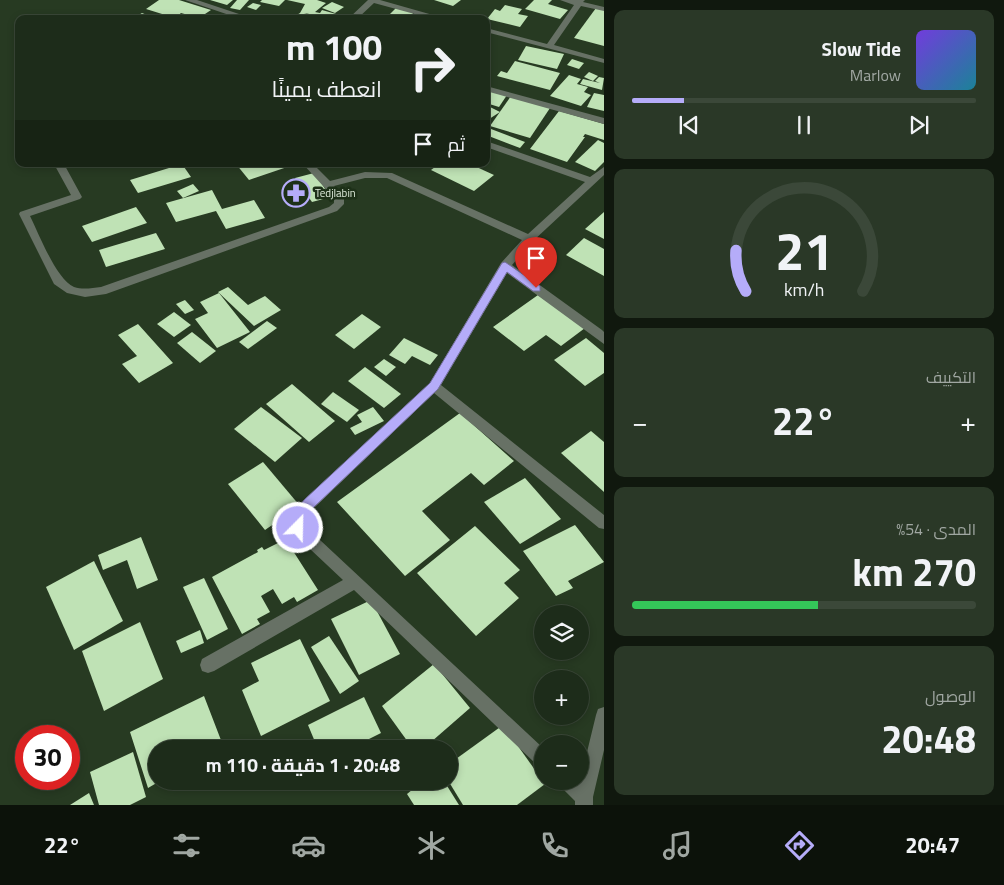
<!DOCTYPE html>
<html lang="ar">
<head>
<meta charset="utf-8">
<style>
	body { margin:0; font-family:"Titillium Web",Cairo,sans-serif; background:#2a3827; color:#f1f3f6; direction:rtl; height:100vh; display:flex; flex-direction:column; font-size:19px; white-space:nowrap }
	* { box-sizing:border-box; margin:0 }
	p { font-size:16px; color:#a0a7a2 }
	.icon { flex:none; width:28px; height:28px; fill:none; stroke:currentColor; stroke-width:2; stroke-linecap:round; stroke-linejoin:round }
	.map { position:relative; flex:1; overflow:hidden; direction:ltr }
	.side { display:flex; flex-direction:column; gap:10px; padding:10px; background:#10180e; width:400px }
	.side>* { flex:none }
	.guide { position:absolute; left:15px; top:15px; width:475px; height:152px; border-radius:10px; box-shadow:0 2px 8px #0003,0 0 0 1px #3b4839; direction:rtl; background:#1d2c1a; color:#f1f3f6; overflow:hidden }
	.controls { position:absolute; left:534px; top:605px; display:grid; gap:10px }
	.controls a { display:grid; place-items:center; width:55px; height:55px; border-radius:50%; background:#1d2c1a; box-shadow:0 2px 8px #0003,0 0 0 1px #3b4839; font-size:25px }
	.speed { position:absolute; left:15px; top:725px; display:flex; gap:10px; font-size:25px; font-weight:700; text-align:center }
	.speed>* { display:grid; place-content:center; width:65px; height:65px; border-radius:50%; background:#1d2c1a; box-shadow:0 2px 8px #0003,0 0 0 1px #3b4839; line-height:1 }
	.speed .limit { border:8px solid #d22; background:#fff; color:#111 }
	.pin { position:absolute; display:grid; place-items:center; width:42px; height:42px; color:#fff; margin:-51px -21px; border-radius:50% 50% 50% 0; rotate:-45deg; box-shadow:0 0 5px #0007 }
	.pin .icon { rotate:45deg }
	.me { position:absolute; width:55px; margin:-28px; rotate:23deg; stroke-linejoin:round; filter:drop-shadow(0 0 4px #0008) }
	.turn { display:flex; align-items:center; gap:18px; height:105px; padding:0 25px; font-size:22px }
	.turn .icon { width:65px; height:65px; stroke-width:2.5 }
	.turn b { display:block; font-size:35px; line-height:42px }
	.then { display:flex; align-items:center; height:48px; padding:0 25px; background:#0003; gap:10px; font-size:19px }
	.big { font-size:38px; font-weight:700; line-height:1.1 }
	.side .tile { flex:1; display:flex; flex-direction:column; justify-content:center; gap:8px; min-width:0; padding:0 18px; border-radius:10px; background:#2a3827 }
	.side .dial { align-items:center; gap:0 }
	.dial svg { height:130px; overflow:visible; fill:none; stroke:#3b4839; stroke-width:7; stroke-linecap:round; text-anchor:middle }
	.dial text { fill:#f1f3f6; stroke:none }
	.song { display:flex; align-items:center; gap:15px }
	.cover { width:60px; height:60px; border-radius:8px; background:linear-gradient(135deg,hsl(260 70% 55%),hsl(190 70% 35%)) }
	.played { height:5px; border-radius:2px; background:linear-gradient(90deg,#b5acf9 15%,#3b4839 15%) }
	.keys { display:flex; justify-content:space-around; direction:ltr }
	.heat { display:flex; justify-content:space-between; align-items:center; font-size:28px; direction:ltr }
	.charge { height:8px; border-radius:4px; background:linear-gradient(90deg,#34c759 54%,#3b4839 0) }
	.trip { position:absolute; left:148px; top:740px; width:310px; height:50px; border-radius:25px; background:#1d2c1a; box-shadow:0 2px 8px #0003,0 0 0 1px #3b4839; font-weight:700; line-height:50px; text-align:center; direction:rtl }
	.tab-bar { display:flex; height:80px; justify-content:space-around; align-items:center; background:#0c120a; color:#a0a7a2 }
	.tab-bar .icon { width:35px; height:35px }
	.tab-bar .selected { color:#b5acf9 }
	.tab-bar b { font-size:22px; color:#f1f3f6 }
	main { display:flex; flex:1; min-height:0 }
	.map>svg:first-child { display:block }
	.building { fill:#bfe2b5 }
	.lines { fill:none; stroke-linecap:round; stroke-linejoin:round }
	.street { fill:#677165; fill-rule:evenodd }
	.route { fill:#b5acf9; stroke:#7670a2 }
	.labels { text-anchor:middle; stroke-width:5; stroke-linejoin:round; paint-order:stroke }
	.far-poi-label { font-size:11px; fill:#e0ecdd; stroke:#1d3018; text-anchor:start }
</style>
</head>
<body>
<main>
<section class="side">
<div class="tile">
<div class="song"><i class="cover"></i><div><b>Slow Tide</b><p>Marlow</p></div></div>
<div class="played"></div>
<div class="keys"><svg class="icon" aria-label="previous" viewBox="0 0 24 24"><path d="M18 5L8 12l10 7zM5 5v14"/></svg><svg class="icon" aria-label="pause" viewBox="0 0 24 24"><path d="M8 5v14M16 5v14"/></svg><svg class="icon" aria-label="next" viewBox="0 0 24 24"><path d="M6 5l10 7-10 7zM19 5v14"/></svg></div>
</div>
<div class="tile dial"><svg viewBox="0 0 100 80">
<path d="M14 69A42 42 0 1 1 86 69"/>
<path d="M14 69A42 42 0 0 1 8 44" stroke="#b5acf9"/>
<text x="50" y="56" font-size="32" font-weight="700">21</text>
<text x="50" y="72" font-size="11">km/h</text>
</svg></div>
<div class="tile"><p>التكييف</p>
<div class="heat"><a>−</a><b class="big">22°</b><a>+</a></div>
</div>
<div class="tile"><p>المدى · 54%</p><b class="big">270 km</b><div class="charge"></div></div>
<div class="tile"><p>الوصول</p><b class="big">20:48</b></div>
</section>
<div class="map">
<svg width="604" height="805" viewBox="0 0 604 805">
	<rect width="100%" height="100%" fill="#273a22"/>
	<g class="building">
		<path d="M159 0H179L211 10 199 18 181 13 175 18 146 9Z"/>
		<path d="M210 0H233L227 5Z"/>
		<path d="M237 0H249L240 10 230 8Z"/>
		<path d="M262 0H285L279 6 260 2Z"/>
		<path d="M287 0H317L326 3 315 12 320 13 322 10 336 14 331 18 304 13 318 18 320 16 327 19H290L300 13 305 4Z"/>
		<path d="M434 0H461L453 6Z"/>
		<path d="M534 0H552L548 4 568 10 560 19 525 9Z"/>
		<path d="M332 2 344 7 335 13 322 8Z"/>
		<path d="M253 3 261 5 256 10 247 7Z"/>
		<path d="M505 5 522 9 518 14 528 16 520 27 487 19 495 9 500 11Z"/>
		<path d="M396 8 414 12 408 19H385Z"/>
		<path d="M596 8 604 10V46L574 38Z"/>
		<path d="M142 13 157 19H132Z"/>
		<path d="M526 46 564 54 557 69 518 60Z"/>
		<path d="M572 59 584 63 579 69 567 65Z"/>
		<path d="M515 61 560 73 550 90 497 76 501 71 507 73Z"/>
		<path d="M589 72 598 76 593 81 584 77Z"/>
		<path d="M569 75 581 79 577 84 588 87 584 92 591 95 581 106 550 96Z"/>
		<path d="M599 77 604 78 602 90 580 84 583 79 600 83 595 81Z"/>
		<path d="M486 90 507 95 499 107 486 103Z"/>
		<path d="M594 93 604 95V111L587 107Z"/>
		<path d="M511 96 550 108 530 138 490 126Z"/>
		<path d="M488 106 500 112 486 121V107Z"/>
		<path d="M559 111 604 124V140L585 134 583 137H585L567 162 530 149Z"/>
		<path d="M491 129 525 142 520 148 486 135Z"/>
		<path d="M598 140 604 143V162L595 171 575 162Z"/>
		<path d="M182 164 191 177 138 193 130 180Z"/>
		<path d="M236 164H296L249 180Z"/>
		<path d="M439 164H470L494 175 474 191 431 170Z"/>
		<path d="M314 173 331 197 312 202 295 178Z"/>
		<path d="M193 184 199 191 183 198 177 191Z"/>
		<path d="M212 190 222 209 254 200 265 218 226 229 216 211 176 222 166 203Z"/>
		<path d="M136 207 147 223 92 242 82 226Z"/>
		<path d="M604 212V239L585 229Z"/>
		<path d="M156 233 165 249 106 267 99 250Z"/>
		<path d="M584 238 604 249V276L566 255Z"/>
		<path d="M228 287 248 305 265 296 281 310 254 326 218 292Z"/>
		<path d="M219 293 250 332 217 348 195 319 208 313 200 302Z"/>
		<path d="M538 295 585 328 561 346 546 335 524 351 493 327Z"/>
		<path d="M185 300 194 310 185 314 176 304Z"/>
		<path d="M174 312 191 325 174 337 157 324Z"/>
		<path d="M362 314 381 327 354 349 335 335Z"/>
		<path d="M267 321 277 328 248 349 239 342Z"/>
		<path d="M138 324 173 363 139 383 122 364 137 356 118 335Z"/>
		<path d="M192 332 216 351 200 363 177 343Z"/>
		<path d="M404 338 438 355 430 365 412 356 405 364 389 355Z"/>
		<path d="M586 338 604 353V373L585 386 554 360Z"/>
		<path d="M384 359 396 367 386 376 374 367Z"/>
		<path d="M365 367 401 394 384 408 348 381Z"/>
		<path d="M292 384 335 421 309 442 266 404Z"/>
		<path d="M333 392 359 410 347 422 321 404Z"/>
		<path d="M261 407 302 438 275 462 234 429Z"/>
		<path d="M373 407 384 421 355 435 350 428 362 422 357 415Z"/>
		<path d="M460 413 514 461 484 485 471 473 422 511 450 540 405 576 337 502Z"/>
		<path d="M591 431 604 442V492L561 453Z"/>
		<path d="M263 462 300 506 265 530 228 484Z"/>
		<path d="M525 478 561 519 520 544 484 502Z"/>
		<path d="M575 525 604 562 568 581 573 588 556 596 523 551Z"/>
		<path d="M475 526 520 570 504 583 519 598 476 636 417 573Z"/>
		<path d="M141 537 158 580 137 589 127 560 103 570 98 555Z"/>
		<path d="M282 541 284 545 288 543 318 590 297 602 294 597 282 604 273 589 261 596 270 612 257 619 260 624 242 634 212 577 258 552 257 550 262 547 264 550Z"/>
		<path d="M94 561 123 621 74 650 46 587Z"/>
		<path d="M204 578 228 629 207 640 183 587Z"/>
		<path d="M371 600 400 654 359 675 331 619Z"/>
		<path d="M140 622 163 679 104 711 82 651Z"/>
		<path d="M200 630 204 643 181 653 176 641Z"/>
		<path d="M329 636 359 681 340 694 311 647Z"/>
		<path d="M300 639 330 701 261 736 242 690 259 681 251 663Z"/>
		<path d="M434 664 470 708 423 749H413L382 706Z"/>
		<path d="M204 696 224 748 156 749V781H160L148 788 130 732Z"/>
		<path d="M364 697 381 733 349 749H318L308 725Z"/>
		<path d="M503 725 545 784 517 805H463L449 782V764Z"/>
		<path d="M133 752 146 797 130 805H99L90 772Z"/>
		<path d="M423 781H444L459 805H414L407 794Z"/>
		<path d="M89 793 94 805H70Z"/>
	</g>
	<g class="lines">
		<g class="street">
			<path d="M185 0H197L254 19H241Z"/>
			<path d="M368 0H380L447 19H433L374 3 357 19H348Z"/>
			<path d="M560 0H585L583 2 604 7V11L581 6 554 45 604 59V63L486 32V28L547 44 574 5Z"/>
			<path d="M486 86 604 118V124L486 91Z"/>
			<path d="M486 141 590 177 604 167V175L533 241 512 265 602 330 604 332V344L507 273 441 385 604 515V529L599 528 434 393 314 508 306 518 305 526 542 747V767L536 764 354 590 214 671 208 673 202 671 200 665 202 659 343 580 293 533C287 519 296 509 304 500L430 383 501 263 522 240 387 178H365L334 186 344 197V204L337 211 106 294 85 297 67 293 54 284 19 214 20 212 71 195 54 164H64L82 197 80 199 30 216C39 234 56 279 74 287 83 290 92 288 101 287L329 207 334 203V198L303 164H313L330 181 365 172 392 173 528 234 585 182 486 147Z"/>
			<path d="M604 707V750L593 797V805H575V801L561 787 558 781H580L596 715 598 709Z"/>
		</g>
	</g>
	<path class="route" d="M505 262 540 286V291H533L507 272 438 389 313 508 306 518 303 532 298 534 293 532C288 520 297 509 304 500L430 383 502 263Z"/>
	<defs>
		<g id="pharmacy-ring" transform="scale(1.4375)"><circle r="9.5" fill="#1d3018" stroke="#b5acf9" stroke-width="1.5"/><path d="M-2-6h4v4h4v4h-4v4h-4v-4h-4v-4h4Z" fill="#b5acf9"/></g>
	</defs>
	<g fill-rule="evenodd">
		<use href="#pharmacy-ring" x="296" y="193"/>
	</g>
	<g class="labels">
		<g class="far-poi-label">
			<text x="315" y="197">Tedjlabin</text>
		</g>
	</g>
</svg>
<div class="controls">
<a><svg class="icon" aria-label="layers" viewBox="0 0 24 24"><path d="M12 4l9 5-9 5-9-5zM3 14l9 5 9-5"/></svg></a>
<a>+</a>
<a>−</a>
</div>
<div class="speed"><div class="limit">30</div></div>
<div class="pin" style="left:536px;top:288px;background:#d93025"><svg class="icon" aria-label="arrive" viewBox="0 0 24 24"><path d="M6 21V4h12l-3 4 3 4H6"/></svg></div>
<svg class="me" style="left:298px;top:528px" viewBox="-20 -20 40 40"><circle r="17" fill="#b5acf9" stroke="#fff" stroke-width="3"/><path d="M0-11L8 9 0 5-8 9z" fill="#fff"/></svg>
<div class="trip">20:48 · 1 دقيقة · 110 m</div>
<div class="guide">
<div class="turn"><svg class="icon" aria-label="right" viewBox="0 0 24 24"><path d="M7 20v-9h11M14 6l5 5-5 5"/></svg><div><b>100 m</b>انعطف يمينًا</div></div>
<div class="then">ثم<svg class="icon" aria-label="arrive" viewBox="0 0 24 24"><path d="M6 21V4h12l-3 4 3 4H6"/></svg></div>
</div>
</div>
</main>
<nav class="tab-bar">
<b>20:47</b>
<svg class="icon selected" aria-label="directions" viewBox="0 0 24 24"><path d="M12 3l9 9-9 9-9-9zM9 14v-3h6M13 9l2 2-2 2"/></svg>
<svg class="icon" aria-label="music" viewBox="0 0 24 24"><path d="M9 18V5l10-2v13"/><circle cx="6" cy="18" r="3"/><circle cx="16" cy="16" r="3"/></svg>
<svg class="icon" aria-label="phone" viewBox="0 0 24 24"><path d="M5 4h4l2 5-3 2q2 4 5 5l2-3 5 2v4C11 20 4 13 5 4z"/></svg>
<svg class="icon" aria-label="climate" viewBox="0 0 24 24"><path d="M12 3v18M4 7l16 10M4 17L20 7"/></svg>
<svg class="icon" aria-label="car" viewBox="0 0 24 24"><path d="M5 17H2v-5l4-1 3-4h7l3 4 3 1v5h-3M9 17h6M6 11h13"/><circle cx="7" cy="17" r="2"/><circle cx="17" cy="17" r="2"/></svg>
<svg class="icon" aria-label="filters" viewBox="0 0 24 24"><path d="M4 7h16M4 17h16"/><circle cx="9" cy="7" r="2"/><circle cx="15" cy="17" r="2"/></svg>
<b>22°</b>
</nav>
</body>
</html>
